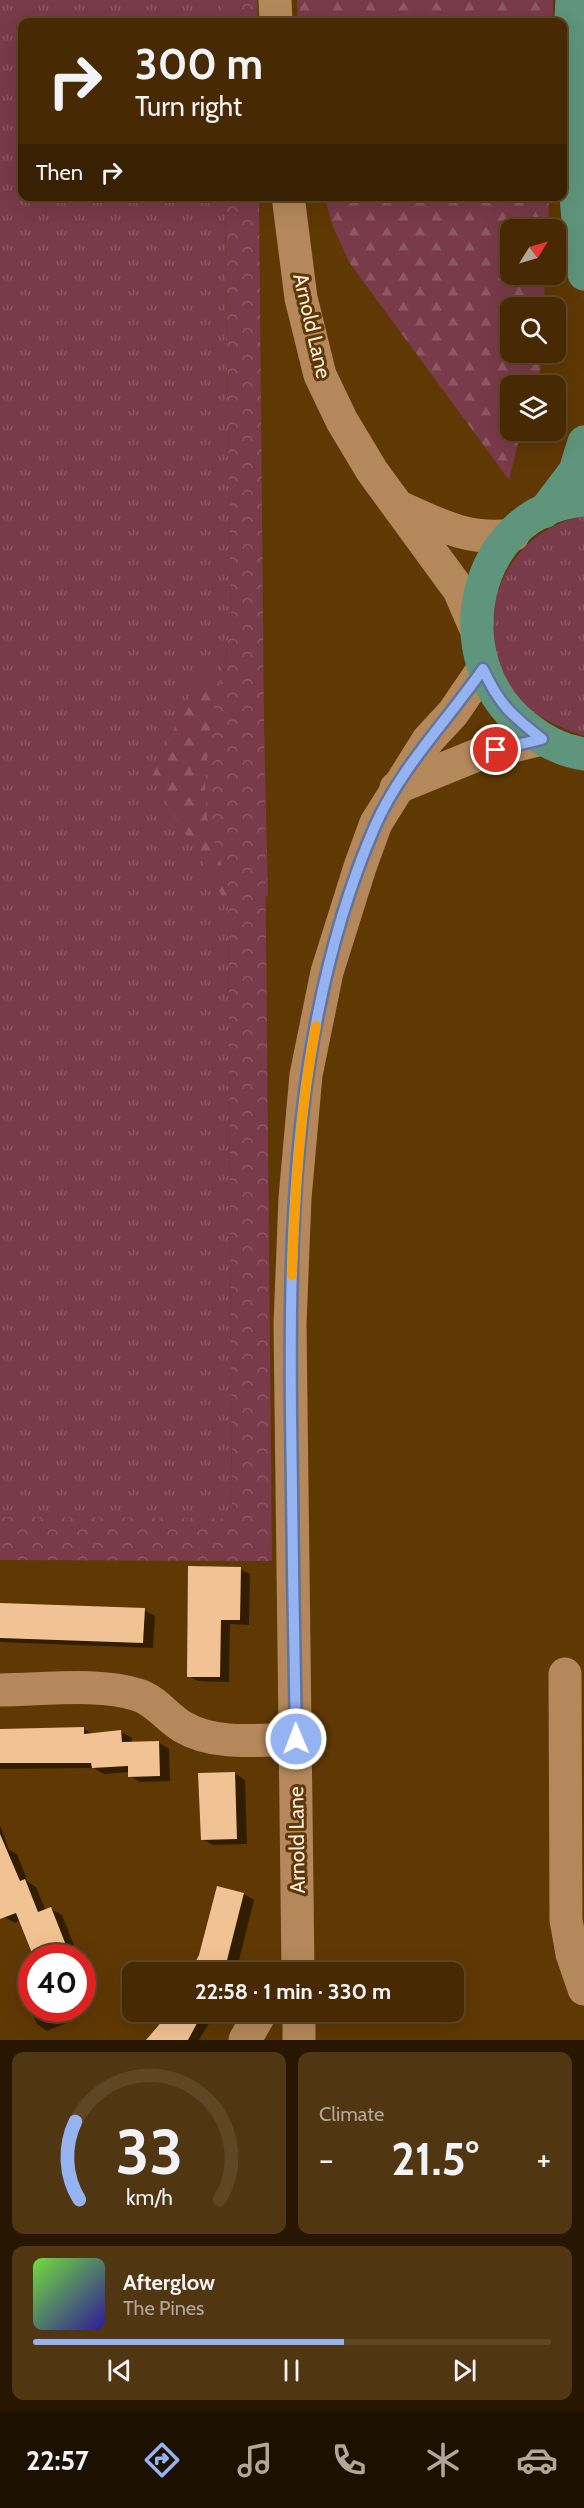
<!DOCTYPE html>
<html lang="en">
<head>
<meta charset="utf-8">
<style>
	body { margin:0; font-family:Cabin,sans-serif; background:#513612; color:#f1f3f6; height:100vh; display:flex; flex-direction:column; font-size:22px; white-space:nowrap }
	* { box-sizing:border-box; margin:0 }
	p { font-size:20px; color:#b0a79a }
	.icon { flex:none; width:33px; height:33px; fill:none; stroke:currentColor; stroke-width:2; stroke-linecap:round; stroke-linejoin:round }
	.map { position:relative; height:2040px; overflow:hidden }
	.drawer { display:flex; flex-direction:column; gap:12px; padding:12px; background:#271702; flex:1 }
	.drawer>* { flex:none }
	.guide { position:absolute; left:18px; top:18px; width:549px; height:183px; border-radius:12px; box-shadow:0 6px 24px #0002,0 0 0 2px #5f4625; background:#472a03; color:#f1f3f6; overflow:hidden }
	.needle { width:39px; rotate:53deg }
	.controls { position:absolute; left:500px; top:219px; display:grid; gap:12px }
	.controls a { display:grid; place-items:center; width:66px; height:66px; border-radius:12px; background:#472a03; box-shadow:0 6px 24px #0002,0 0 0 2px #5f4625; font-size:30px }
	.speed { position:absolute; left:18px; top:1944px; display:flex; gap:12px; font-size:30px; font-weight:700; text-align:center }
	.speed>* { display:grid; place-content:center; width:78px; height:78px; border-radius:50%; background:#472a03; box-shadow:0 6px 24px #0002,0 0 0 2px #5f4625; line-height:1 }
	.speed .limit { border:9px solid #d22; background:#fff; color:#111 }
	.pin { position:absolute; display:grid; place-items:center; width:51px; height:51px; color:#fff; margin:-26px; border:3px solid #fff; border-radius:50%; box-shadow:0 2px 6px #0007 }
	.me { position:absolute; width:66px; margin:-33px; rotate:359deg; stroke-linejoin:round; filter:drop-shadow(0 0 4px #0008) }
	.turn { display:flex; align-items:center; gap:21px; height:126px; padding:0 18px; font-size:27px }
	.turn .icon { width:78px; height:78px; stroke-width:2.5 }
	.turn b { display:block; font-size:42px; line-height:51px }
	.then { display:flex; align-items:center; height:57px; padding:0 18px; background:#0003; gap:12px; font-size:22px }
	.big { font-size:45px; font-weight:700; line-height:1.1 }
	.drawer .tile { flex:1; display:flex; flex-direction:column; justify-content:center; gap:9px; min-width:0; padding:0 21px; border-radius:12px; background:#513612 }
	.drawer .dial { align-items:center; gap:0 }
	.dial svg { height:156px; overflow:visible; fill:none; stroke:#5f4625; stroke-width:7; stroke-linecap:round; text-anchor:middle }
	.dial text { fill:#f1f3f6; stroke:none }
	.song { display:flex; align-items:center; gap:18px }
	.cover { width:72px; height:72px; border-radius:9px; background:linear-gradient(135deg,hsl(100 70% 55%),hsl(250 70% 35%)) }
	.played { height:6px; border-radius:3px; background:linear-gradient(90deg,#95b2f1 60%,#5f4625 60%) }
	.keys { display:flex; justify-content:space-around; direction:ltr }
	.heat { display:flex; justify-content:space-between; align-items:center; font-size:33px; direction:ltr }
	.drawer .tiles { flex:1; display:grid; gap:12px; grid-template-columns:1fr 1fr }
	.tile:last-child { grid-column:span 2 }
	.trip { position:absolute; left:122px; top:1962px; width:342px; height:60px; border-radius:12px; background:#472a03; box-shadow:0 6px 24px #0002,0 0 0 2px #5f4625; font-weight:700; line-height:60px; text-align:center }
	.tabs { display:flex; height:96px; justify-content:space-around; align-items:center; background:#1c1101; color:#b0a79a }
	.tabs .icon { width:42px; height:42px }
	.tabs .on { color:#95b2f1 }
	.tabs b { font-size:27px; color:#f1f3f6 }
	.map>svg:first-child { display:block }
	.grass { fill:url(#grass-tufts) }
	.forest { fill:url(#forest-firs) }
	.park { fill:url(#park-crowns) }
	.shadow { fill:#0007 }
	.building { fill:#f1c293 }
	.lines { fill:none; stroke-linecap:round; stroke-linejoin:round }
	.minor { stroke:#b4885a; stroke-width:33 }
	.major { stroke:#5f957c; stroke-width:33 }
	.route-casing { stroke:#61749d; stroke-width:15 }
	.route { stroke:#95b2f1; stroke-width:10 }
	.slow { stroke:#f59e0b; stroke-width:10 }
	.labels { text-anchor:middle; stroke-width:6; stroke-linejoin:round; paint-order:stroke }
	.street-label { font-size:21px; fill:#fbeddf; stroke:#5f3804 }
</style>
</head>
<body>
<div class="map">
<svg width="584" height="2040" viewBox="0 0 584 2040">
	<defs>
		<pattern id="grass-tufts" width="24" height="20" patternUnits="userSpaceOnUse" patternTransform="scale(1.5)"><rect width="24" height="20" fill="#793a49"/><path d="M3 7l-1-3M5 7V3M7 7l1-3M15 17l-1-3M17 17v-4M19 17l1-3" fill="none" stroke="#8d5763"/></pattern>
		<pattern id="forest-firs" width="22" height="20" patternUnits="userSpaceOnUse" patternTransform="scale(1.5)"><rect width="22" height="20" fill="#793a49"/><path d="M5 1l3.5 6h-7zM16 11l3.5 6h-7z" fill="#8d5763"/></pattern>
		<pattern id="park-crowns" width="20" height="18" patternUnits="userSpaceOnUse" patternTransform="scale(1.5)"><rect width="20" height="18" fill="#793a49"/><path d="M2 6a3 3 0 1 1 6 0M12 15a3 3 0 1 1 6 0" fill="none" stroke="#8d5763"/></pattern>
	</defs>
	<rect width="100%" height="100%" fill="#5f3804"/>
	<g class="grass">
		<path d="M0 0H223V22H22V196L225 197 231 628 209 734 228 885 232 1519 0 1517Z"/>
		<path d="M584 516V736C560 727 535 718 518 697 465 630 500 532 584 516Z"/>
	</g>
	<g class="forest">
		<path d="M297 0H553V22H298Z"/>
		<path d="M325 197H549L548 229 510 230V274L545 275 544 307 510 308V352L542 353 541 368 534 385 510 386V430L521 431 509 480 349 262 331 222Z"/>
		<path d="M198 678 263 681 268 896H222L152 777Z"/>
	</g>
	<g class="park">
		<path d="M223 0H257L258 22H223Z"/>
		<path d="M225 197H259L272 1561 0 1560V1517L232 1518 228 885 207 818 205 786 209 734 231 628Z"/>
	</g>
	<g class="shadow">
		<path d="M240 1569 250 1574 249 1625 230 1624 229 1682 198 1681 189 1676Z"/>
		<path d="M0 1604 144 1610 155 1616 153 1648 0 1642Z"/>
		<path d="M84 1729 93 1734 121 1732 132 1738V1743L158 1742 169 1749 170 1781 140 1782 130 1776 129 1772 104 1774 94 1768 0 1769V1730Z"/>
		<path d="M234 1773 245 1780 247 1844 213 1845 202 1839Z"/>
		<path d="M0 1825 9 1850 17 1854 28 1882 36 1887 46 1911 51 1909 62 1915 79 1958H36L21 1920 15 1923 4 1917 0 1906Z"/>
		<path d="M218 1888 244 1894 254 1900 236 1972H192L201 1956Z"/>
		<path d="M32 1989V2008L82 2009 65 2016 67 2023 47 2031 37 2024 23 1993Z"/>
		<path d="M172 2012H216L199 2040H148Z"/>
	</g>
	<g class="building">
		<path d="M188 1566 241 1567 240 1620H221L220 1677H187Z"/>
		<path d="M0 1603 145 1608 143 1643 0 1638Z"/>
		<path d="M84 1727V1734L121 1730 122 1742 159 1741 160 1776 128 1777V1766L92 1768 91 1763H0V1729Z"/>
		<path d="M235 1772 237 1839 201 1840 198 1773Z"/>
		<path d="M0 1834 20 1881 25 1879 38 1912 51 1907 71 1958H34L16 1913 0 1919Z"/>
		<path d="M217 1886 244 1893 224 1972H190L199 1955Z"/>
		<path d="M170 2012H203L188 2040H146Z"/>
	</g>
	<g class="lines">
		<g class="minor">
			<path d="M275 0 276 22"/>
			<path d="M288 196 301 298 320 375 342 421 372 471 459 590 475 627"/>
			<path d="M404 509C441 526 471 541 513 535"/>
			<path d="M396 788 477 755 542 739"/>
			<path d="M565 1674 566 1920 572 1954 584 1989"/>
			<path d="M0 1690C42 1690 99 1682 138 1695 157 1701 167 1718 183 1727 215 1746 259 1740 296 1739"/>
			<path d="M298 1972 290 1324 295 1198 306 1075 327 972 360 867 376 823 428 740 453 713 483 669"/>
			<path d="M299 2012V2040"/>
			<path d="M245 2040 261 2012"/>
		</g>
		<g class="major">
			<path d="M572 0C566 91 573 183 584 274"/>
			<path d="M584 500C470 510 441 662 526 727 542 740 563 751 584 754"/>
			<path d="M544 512 575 471 584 442"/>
		</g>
	</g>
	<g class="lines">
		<g class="route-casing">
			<path id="route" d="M296 1739C294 1631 292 1522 291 1414 289 1216 295 1011 375 826 401 767 447 721 483 669 499 704 511 715 542 739L496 750"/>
		</g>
		<use href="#route" class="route"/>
		<path class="slow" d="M292 1275C295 1191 300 1108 316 1026"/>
	</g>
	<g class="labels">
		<g class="street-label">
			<text transform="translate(312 326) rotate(77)" y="7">Arnold Lane</text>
			<text transform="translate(297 1840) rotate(-91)" y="7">Arnold Lane</text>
		</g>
	</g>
</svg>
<div class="controls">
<a><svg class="needle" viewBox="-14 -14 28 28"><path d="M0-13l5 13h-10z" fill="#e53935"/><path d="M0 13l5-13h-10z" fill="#b0a79a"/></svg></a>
<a><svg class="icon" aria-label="search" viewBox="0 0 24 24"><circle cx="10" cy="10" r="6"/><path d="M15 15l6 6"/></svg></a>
<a><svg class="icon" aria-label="layers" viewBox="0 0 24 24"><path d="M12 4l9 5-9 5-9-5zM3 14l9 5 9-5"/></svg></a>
</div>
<div class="speed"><div class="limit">40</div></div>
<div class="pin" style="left:496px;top:750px;background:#d93025"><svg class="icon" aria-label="arrive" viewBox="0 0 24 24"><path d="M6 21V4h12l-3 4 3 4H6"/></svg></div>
<svg class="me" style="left:296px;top:1739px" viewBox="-20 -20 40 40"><circle r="17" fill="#95b2f1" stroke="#fff" stroke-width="3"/><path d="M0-11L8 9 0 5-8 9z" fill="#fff"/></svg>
<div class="trip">22:58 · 1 min · 330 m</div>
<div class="guide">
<div class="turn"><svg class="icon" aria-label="right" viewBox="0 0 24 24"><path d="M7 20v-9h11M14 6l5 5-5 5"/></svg><div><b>300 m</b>Turn right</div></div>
<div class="then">Then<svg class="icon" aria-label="right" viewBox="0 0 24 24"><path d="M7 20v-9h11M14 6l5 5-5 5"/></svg></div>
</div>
</div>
<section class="drawer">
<div class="tiles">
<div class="tile dial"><svg viewBox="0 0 100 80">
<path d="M14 69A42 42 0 1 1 86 69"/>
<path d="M14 69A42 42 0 0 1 12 29" stroke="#95b2f1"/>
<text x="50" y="56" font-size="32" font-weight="700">33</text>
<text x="50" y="72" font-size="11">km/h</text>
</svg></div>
<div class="tile"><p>Climate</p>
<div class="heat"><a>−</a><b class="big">21.5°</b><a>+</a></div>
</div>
<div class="tile">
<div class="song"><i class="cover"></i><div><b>Afterglow</b><p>The Pines</p></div></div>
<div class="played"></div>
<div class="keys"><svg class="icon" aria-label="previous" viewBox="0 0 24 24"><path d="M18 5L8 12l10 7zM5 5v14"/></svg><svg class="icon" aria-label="pause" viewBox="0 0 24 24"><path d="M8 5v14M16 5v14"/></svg><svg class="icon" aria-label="next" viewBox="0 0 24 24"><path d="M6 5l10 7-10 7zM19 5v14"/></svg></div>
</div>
</div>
</section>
<nav class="tabs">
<b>22:57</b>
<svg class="icon on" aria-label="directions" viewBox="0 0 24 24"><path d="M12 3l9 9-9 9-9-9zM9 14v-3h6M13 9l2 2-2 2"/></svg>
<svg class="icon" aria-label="music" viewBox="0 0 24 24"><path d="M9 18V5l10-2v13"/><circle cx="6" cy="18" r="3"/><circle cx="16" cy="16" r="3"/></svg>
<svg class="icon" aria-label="phone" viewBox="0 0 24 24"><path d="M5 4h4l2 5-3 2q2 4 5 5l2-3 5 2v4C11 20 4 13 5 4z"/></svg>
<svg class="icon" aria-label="climate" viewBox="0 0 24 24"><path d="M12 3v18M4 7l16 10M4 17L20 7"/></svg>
<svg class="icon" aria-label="car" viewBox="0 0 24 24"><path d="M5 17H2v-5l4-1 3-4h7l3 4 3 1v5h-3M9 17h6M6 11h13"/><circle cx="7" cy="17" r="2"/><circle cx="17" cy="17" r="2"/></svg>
</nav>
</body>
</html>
